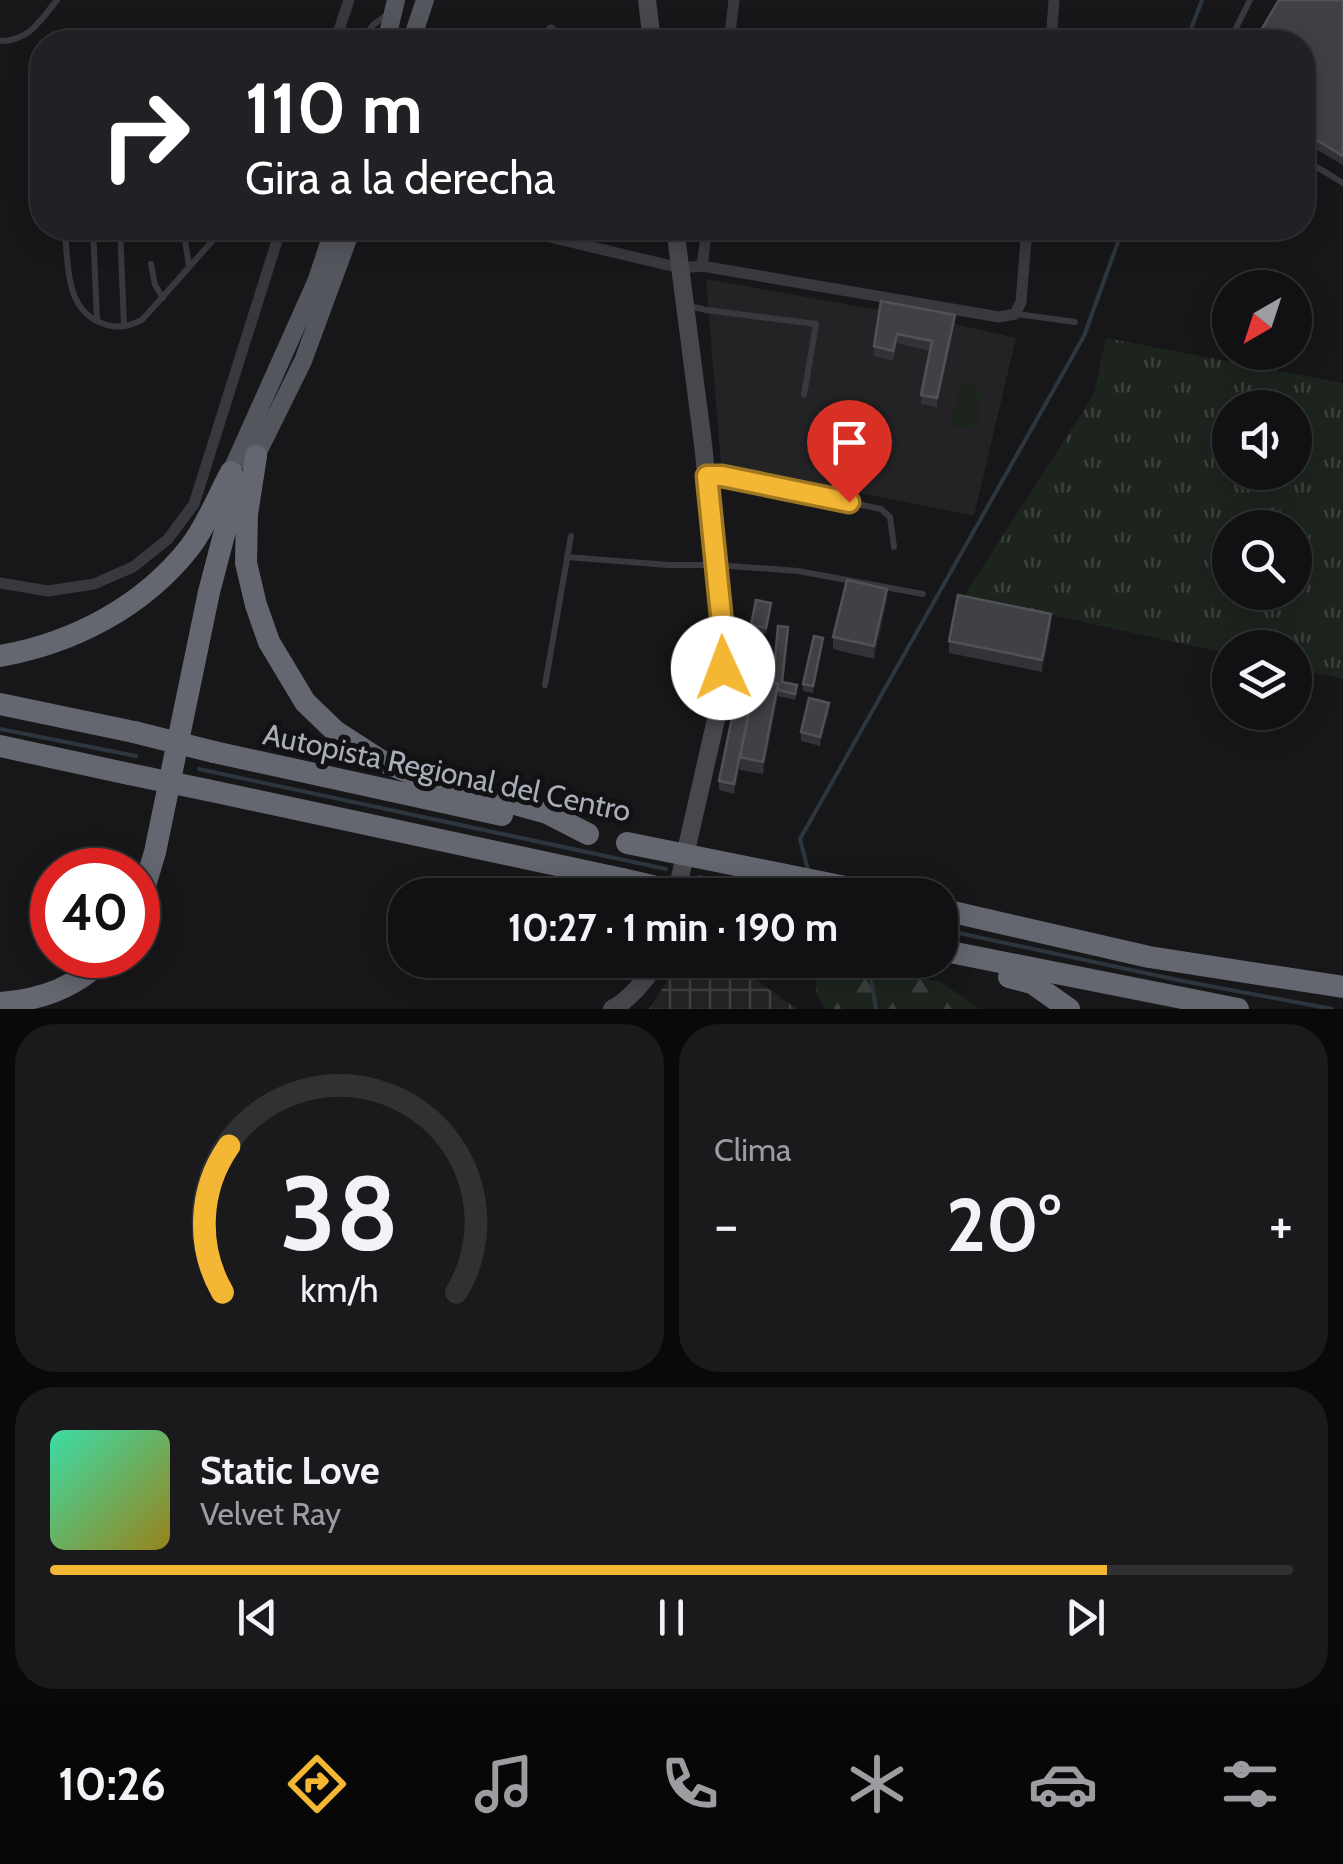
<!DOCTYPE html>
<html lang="es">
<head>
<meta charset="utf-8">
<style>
	body { margin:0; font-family:Cabin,sans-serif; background:#1a1a1c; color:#f1f3f6; height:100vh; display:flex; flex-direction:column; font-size:38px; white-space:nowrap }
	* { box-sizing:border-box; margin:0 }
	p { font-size:32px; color:#9c9da0 }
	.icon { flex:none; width:55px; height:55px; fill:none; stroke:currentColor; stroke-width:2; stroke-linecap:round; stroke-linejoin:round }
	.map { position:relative; height:1009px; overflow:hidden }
	.sheet { display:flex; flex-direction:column; gap:15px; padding:15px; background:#09090a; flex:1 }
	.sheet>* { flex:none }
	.banner { position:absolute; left:30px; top:30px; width:1285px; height:210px; border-radius:40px; box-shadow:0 5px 25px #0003,0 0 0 2px #303133; background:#202124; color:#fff; overflow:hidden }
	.needle { width:65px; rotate:219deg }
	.fabs { position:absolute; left:1212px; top:270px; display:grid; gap:20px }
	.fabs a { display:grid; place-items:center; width:100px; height:100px; border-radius:50%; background:#111113; box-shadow:0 5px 25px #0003,0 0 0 2px #303133; font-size:50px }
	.speed { position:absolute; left:30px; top:848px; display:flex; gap:20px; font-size:50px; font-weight:700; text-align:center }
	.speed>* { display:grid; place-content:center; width:130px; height:130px; border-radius:50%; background:#111113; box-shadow:0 5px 25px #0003,0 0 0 2px #303133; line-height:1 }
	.speed .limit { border:15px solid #d22; background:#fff; color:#111 }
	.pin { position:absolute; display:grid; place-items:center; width:85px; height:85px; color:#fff; margin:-102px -42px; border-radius:50% 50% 50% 0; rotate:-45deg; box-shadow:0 0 10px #0007 }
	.pin .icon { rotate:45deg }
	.me { position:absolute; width:110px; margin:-55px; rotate:358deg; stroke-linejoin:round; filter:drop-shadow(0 0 8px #0008) }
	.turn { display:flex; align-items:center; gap:35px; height:210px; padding:0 50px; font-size:45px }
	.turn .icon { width:130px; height:130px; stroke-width:2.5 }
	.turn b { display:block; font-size:70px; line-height:85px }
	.big { font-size:75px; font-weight:700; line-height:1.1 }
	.sheet .card { flex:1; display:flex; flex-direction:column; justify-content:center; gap:15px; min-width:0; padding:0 35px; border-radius:40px; background:#1a1a1c }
	.sheet .dial { align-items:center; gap:0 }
	.dial svg { height:260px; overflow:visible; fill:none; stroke:#303133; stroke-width:7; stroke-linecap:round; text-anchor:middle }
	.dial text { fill:#f1f3f6; stroke:none }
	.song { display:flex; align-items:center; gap:30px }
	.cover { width:120px; height:120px; border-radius:15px; background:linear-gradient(135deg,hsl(160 70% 55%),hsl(50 70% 35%)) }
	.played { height:10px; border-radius:5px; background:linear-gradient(90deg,#f4b734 85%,#303133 85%) }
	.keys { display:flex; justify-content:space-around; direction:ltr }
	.heat { display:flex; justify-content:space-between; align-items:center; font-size:55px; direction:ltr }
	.sheet .tiles { flex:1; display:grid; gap:15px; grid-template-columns:1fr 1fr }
	.card:last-child { grid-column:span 2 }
	.trip { position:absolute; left:388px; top:878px; width:570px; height:100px; border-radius:40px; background:#111113; box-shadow:0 5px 25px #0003,0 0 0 2px #303133; font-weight:700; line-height:100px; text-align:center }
	.tabs { display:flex; height:160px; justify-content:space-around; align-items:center; background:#070708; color:#9c9da0 }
	.tabs .icon { width:70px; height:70px }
	.tabs .active { color:#f4b734 }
	.tabs b { font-size:45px; color:#f1f3f6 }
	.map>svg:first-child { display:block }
	.built { fill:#232326 }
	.industrial { fill:url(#industrial-grid) }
	.grass { fill:url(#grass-tufts); fill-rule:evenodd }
	.forest { fill:url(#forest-firs) }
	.pitch { fill:#1d241e }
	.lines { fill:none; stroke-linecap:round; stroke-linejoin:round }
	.stream { stroke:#2d363e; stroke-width:4 }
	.lane { stroke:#38393e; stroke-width:6 }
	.street { stroke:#38393e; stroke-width:11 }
	.secondary { stroke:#46484e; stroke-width:18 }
	.primary { stroke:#54565d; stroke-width:18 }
	.highway { stroke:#64676f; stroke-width:22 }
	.highway-bridge { stroke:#64676f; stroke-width:22 }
	.wall { fill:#333337 }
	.shaded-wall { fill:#222225 }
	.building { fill:#404045; stroke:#505257; stroke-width:2.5 }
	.route-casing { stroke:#9f7722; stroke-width:25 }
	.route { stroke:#f4b734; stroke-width:18 }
	.labels { text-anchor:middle; stroke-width:10; stroke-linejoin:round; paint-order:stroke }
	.street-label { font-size:30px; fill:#a9aeb9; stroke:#121214 }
</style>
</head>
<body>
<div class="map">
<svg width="1343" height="1009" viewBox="0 0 1343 1009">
	<defs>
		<pattern id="industrial-grid" width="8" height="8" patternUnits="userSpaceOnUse" patternTransform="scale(2.5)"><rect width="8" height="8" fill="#232326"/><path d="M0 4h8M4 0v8" fill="none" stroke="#404043"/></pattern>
		<pattern id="grass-tufts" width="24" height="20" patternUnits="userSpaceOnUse" patternTransform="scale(2.5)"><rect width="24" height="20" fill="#1d241e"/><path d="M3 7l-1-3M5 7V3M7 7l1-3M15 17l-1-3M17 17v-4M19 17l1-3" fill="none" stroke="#3b413d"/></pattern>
		<pattern id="forest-firs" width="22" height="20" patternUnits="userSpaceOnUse" patternTransform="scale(2.5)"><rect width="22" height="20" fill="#1d241e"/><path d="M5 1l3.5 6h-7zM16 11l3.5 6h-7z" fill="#3b413d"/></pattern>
	</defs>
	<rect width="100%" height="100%" fill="#171719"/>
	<path class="built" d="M706 279 955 324 1016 338 974 516 721 465Z"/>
	<path class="industrial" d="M680 961 756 980 797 1009H649Z"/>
	<path class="grass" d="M1106 338 1343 383V679L1295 668V648H1230V654L964 596 1094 394ZM1230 408H1295V472H1230ZM1230 528H1295V592H1230Z"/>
	<path class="forest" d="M823 960 941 982 980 1009H826C811 993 816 978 823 960Z"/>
	<path class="pitch" d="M959 383 983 387 977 430 951 427Z"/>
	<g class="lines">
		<g class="stream">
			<path d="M1186 42 1202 0"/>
			<path d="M0 729 136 756"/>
			<path d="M199 769 666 869"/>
			<path d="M808 870 800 839 1084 336 1123 228"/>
			<path d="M699 877 787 895"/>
			<path d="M940 929 1178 980 1332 1009"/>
			<path d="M849 960 871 978 876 1009"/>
		</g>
		<g class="lane">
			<path d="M0 41C29 41 40 21 57 0"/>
			<path d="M362 42 373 25 388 14"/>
			<path d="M1229 42 1250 0"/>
			<path d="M1302 158 1343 183"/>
			<path d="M65 228C68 262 64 311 104 324 117 329 130 326 142 320L224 228"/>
			<path d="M93 228 97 320"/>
			<path d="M120 228 124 326"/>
			<path d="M183 228 189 266"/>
			<path d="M151 264 155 285 163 298"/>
			<path d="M686 305 706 310 816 324 804 395"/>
			<path d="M1017 314 1075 322"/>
			<path d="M708 476H722L881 509 890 517 894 547"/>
			<path d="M567 557 668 565H716L798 571 923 594"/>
			<path d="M545 685 571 536"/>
		</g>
		<g class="street">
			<path d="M730 36 776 42"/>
			<path d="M335 42 349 0"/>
			<path d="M548 42 551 30"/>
			<path d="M729 42 734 0"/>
			<path d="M1051 42 1054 0"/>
			<path d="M512 228 680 268 702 266 999 317 1015 314 1021 302 1027 228"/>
			<path d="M702 266 707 228"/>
			<path d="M0 583 48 591 94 584 133 567 168 539 194 504 281 228"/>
		</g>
		<g class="secondary">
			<path d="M647 0 652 42"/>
			<path d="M675 228 703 444 724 644 722 693 676 895"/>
			<path d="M612 1009C632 998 646 978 660 960"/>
		</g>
		<g class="primary">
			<path d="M386 42 396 0"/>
			<path d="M411 42 425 0"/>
			<path d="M256 456 303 361 352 228"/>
			<path d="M231 472 316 282 334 228"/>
		</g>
		<g class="highway">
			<path d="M256 456 247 514 246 563 256 605 269 642 305 702 335 731 380 760 419 777 547 813 588 834"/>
			<path d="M0 656C74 643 144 606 190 547 207 525 218 496 231 472"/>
			<path d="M0 704 134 732"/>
			<path d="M0 746 129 774"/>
			<path d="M214 752 502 815"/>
			<path d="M207 790 622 879"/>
			<path d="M138 909 155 852 209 592 230 512 244 482"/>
			<path d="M940 909 1149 957 1343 987"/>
			<path d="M940 950 1238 1009"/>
			<path d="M1009 977 1032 983 1069 1009"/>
			<path d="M0 1003C42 1000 78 987 107 955"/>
		</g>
		<g class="highway-bridge">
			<path d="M134 732 214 752"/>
			<path d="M129 774 207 790"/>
			<path d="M627 843 880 894"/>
			<path d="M622 879 691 895"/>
		</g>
	</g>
	<g class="wall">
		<path d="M1343 0V165L1302 141V42Z"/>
		<path d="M881 301 955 324 937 407 921 404V395L930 351 897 343 893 361 874 356V346Z"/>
		<path d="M887 602 874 659 833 649V637Z"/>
		<path d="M771 610 766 634 751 631V625Z"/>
		<path d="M1051 627 1042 672 949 653V641Z"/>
		<path d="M823 644 813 693 803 691V684Z"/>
		<path d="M755 682H783L797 691 795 700 778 696 763 774 740 770V767L734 794 719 790V781Z"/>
		<path d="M829 712 820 746 801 741V732Z"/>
	</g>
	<g class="shaded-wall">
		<path d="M955 315V324L937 407V398Z"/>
		<path d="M887 589V602L874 659V646Z"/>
		<path d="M1051 614V627L1042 672V660Z"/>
		<path d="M823 638V644L813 693V686Z"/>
		<path d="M778 684V696L763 774V762Z"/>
		<path d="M829 703V712L820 746V737Z"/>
		<path d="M740 758V767L734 794V784Z"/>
	</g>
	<g class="building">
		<path d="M1279 0H1343V156L1302 131V42H1254Z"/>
		<path d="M881 301 955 315 937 398 921 395 932 341 897 334 893 351 874 346Z"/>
		<path d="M847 580 887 589 874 646 833 637Z"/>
		<path d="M958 595 1051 614 1042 660 949 641Z"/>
		<path d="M756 600 771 603 766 628 751 625Z"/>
		<path d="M778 626 788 627 782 682 797 685 795 694 778 690V684L757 679V676L773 680Z"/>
		<path d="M814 636 823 638 813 686 803 684Z"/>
		<path d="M740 679 755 682 734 784 719 781Z"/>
		<path d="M756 679 778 684 763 762 740 757Z"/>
		<path d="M809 698 829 703 820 737 801 732Z"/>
	</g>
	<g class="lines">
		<g class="route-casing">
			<path id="route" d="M723 668 724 644 707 476H722L849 502"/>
		</g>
		<use href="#route" class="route"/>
	</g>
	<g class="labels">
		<g class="street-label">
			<text transform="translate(447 773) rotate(12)" y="10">Autopista Regional del Centro</text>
		</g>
	</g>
</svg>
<div class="fabs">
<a><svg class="needle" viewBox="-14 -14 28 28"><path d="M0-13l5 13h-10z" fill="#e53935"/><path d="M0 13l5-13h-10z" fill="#9c9da0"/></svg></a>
<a><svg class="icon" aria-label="sound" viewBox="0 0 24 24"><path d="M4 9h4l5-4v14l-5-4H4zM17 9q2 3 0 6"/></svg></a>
<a><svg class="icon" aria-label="search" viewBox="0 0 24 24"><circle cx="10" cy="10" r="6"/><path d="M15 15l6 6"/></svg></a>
<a><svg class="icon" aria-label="layers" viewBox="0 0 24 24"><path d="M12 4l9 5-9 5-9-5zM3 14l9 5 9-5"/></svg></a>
</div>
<div class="speed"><div class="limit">40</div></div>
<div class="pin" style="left:849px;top:502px;background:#d93025"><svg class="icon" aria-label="arrive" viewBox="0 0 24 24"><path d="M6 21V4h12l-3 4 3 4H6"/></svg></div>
<svg class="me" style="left:723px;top:668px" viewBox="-20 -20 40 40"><circle r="19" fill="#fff"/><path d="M0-13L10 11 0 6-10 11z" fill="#f4b734"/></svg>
<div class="trip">10:27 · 1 min · 190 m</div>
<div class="banner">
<div class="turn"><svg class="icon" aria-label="right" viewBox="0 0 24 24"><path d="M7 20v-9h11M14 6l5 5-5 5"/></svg><div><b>110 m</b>Gira a la derecha</div></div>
</div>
</div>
<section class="sheet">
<div class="tiles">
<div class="card dial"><svg viewBox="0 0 100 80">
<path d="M14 69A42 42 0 1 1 86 69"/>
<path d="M14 69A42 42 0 0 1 16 24" stroke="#f4b734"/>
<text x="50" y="56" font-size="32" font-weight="700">38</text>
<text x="50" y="72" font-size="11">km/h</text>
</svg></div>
<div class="card"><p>Clima</p>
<div class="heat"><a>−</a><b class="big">20°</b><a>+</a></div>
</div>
<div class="card">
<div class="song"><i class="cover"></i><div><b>Static Love</b><p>Velvet Ray</p></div></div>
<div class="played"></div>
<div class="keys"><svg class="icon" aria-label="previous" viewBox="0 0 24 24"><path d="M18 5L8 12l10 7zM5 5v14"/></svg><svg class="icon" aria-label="pause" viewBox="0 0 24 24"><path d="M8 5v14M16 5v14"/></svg><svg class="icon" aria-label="next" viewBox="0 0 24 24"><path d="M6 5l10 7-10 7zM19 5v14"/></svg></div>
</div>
</div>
</section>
<nav class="tabs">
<b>10:26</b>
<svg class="icon active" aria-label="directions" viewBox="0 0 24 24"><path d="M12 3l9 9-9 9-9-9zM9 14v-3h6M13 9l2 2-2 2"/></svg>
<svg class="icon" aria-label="music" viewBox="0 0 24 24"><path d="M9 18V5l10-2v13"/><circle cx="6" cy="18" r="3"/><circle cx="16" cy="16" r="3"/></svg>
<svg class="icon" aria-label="phone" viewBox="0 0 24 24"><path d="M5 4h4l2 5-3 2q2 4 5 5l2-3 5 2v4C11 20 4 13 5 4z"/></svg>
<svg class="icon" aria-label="climate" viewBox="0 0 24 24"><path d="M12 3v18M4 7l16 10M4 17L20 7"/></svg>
<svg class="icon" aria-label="car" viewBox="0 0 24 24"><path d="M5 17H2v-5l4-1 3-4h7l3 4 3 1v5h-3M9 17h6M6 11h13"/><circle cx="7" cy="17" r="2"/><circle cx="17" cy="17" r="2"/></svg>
<svg class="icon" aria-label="filters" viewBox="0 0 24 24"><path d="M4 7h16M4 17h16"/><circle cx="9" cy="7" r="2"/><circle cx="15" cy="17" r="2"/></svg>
</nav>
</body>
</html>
